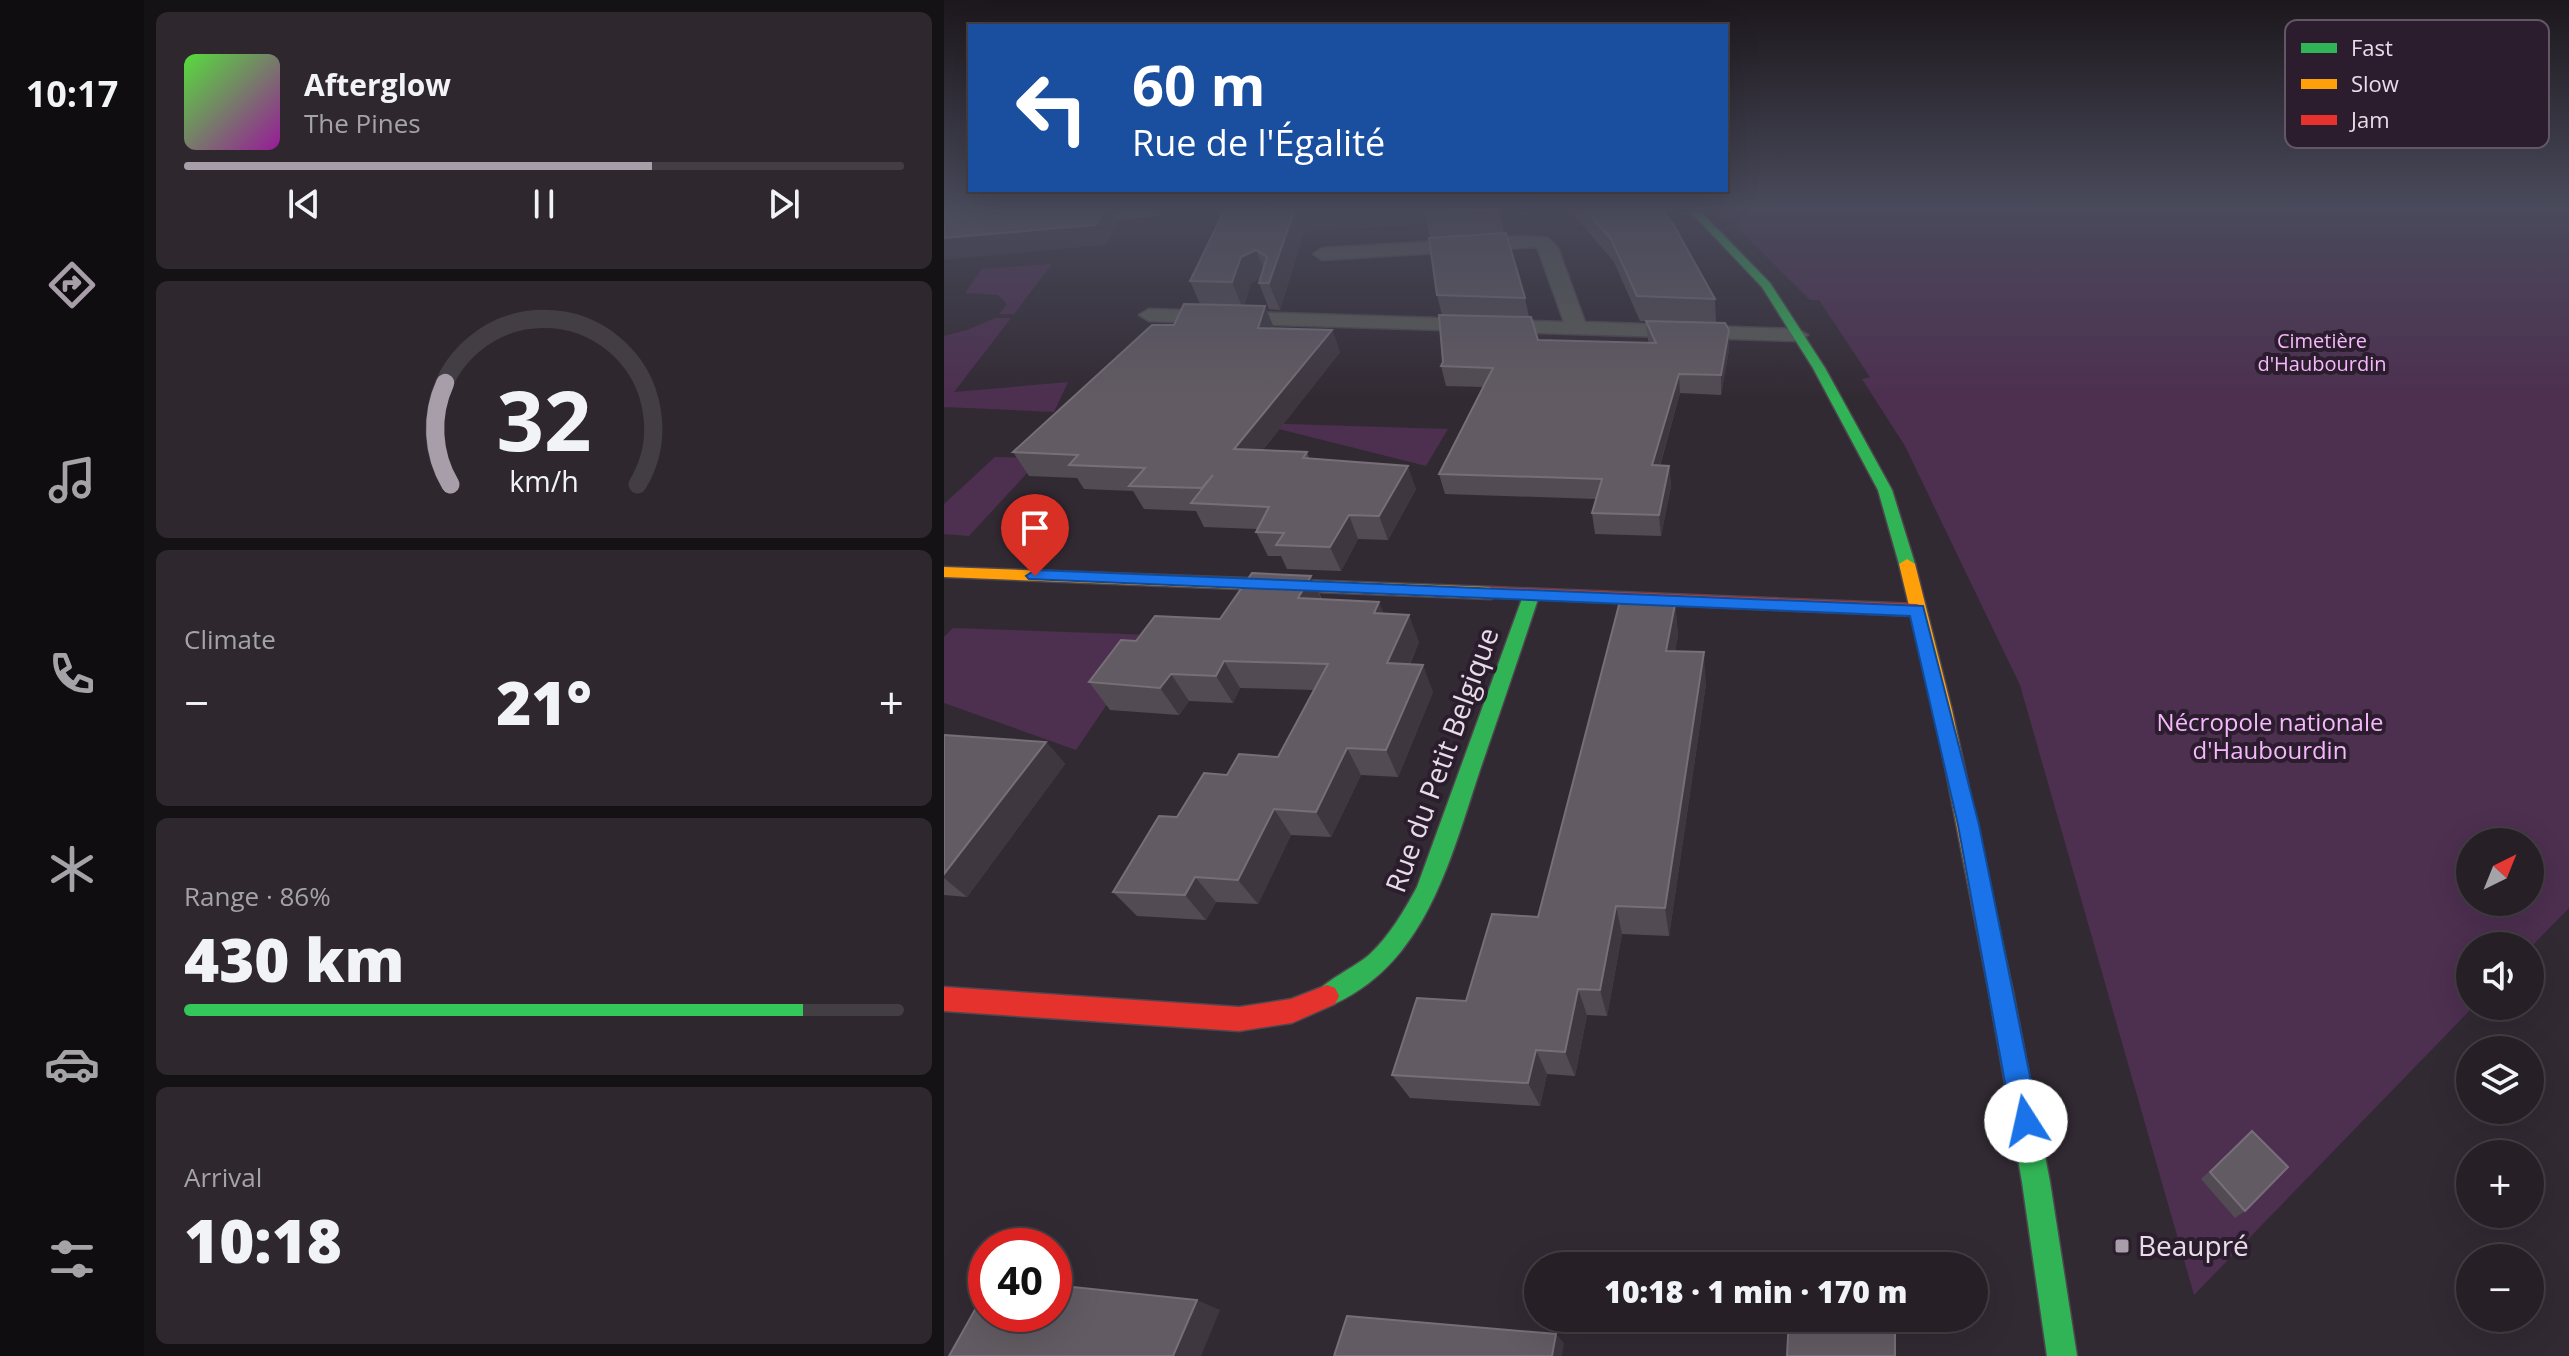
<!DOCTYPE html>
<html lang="en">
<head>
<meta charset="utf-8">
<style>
	body { margin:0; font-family:"Open Sans",sans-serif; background:#2e282e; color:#f1f3f6; height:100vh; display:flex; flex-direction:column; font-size:30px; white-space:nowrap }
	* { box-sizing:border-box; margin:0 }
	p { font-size:26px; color:#a4a3a7 }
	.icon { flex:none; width:44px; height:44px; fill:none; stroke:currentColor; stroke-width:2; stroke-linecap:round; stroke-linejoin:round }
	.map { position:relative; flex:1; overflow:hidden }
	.details { display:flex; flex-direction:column; gap:12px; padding:12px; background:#151215; width:800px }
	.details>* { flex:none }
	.guide { position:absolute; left:24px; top:24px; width:760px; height:168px; border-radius:0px; box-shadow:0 8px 32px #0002,0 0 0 2px #423e43; background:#1a4fa0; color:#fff; overflow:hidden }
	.needle { width:52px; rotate:43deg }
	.fabs { position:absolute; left:1512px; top:828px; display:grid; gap:16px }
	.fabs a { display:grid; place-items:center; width:88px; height:88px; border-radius:50%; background:#262026; box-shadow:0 8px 32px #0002,0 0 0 2px #423e43; font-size:40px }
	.speed { position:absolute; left:24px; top:1228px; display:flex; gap:16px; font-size:40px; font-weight:700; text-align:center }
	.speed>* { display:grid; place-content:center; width:104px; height:104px; border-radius:50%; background:#262026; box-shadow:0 8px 32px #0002,0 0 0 2px #423e43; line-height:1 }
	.speed .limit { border:12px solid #d22; background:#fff; color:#111 }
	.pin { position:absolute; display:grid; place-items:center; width:68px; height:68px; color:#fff; margin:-82px -34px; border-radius:50% 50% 50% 0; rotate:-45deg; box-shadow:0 0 8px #0007 }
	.pin .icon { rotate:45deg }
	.me { position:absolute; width:88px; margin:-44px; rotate:350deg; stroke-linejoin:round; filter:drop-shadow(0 0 6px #0008) }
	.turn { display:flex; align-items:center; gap:28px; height:168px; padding:0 32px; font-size:36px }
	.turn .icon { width:104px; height:104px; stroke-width:2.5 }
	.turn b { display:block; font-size:56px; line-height:68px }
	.big { font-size:60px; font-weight:800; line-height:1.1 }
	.details .tile { flex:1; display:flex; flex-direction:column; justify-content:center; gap:12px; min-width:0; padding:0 28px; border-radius:12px; background:#2e282e }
	.details .dial { align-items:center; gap:0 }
	.dial svg { height:208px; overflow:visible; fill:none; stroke:#423e43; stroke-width:7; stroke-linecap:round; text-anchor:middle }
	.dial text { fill:#f1f3f6; stroke:none }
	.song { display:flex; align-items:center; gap:24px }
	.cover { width:96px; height:96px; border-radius:12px; background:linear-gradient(135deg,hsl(110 70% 55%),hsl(300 70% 35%)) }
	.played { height:8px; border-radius:4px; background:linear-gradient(90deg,#a89ea9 65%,#423e43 65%) }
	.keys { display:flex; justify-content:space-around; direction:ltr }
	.heat { display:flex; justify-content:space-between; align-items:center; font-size:44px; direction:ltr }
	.charge { height:12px; border-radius:6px; background:linear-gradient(90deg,#34c759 86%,#423e43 0) }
	.trip { position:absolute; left:580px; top:1252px; width:464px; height:80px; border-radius:40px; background:#262026; box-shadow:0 8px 32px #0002,0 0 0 2px #423e43; font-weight:800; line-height:80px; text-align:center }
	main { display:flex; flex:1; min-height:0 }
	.dock { display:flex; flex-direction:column; width:144px; justify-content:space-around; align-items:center; background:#0f0d0f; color:#a4a3a7 }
	.dock .icon { width:56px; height:56px }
	.dock .active { color:#a89ea9 }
	.dock b { font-size:36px; color:#f1f3f6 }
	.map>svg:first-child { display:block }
	.green { fill:#4d2f50; fill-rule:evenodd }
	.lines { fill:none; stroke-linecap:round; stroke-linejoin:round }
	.lane-casing { stroke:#4e474f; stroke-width:3 }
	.street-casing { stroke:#4e474f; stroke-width:3 }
	.fast-casing { stroke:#4e474f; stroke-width:3 }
	.slow-casing { stroke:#4e474f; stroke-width:3 }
	.jam-casing { stroke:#4e474f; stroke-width:3 }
	.lane { fill:#595c57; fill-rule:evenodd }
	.street { fill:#595c57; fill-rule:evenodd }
	.fast { fill:#30b455; fill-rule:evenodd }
	.slow { fill:#ff9f0a; fill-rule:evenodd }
	.jam { fill:#e5322d; fill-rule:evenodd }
	.wall { fill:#524b53 }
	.shaded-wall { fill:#3f3740 }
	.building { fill:#625b63; stroke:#776f78; stroke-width:2 }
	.route { fill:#1a73e8; stroke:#114b97; stroke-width:2 }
	.poi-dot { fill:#a89ea9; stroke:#2b1d2d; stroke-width:3 }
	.labels { text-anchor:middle; stroke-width:8; stroke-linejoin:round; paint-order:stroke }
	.far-park-label { font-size:20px; fill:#f5b8fc; stroke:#2b1d2d }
	.park-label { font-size:24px; fill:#f5b8fc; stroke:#2b1d2d }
	.near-street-label { font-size:28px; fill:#e7dde8; stroke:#2b1d2d }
	.near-poi-label { font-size:28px; fill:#e7dde8; stroke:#2b1d2d; text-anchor:start }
	.key { fill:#2b1d2d; stroke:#635765; stroke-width:2 }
	.key-label { font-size:22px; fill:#e7dde8 }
</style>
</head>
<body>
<main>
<nav class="dock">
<b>10:17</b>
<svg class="icon active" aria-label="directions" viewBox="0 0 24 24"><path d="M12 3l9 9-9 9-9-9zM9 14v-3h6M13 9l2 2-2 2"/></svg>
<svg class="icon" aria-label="music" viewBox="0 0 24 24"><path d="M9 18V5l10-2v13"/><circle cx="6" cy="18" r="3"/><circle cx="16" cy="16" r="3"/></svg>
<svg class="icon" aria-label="phone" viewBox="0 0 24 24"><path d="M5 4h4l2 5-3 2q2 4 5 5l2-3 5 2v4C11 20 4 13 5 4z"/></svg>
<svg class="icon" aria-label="climate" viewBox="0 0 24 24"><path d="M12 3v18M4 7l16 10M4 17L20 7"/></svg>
<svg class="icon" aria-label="car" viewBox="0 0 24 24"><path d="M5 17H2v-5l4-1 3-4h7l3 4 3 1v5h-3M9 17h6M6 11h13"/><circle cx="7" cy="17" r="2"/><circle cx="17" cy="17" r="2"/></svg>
<svg class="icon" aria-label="filters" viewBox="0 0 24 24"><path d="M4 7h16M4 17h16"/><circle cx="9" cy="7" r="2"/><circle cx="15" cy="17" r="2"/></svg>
</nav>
<section class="details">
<div class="tile">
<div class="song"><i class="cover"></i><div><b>Afterglow</b><p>The Pines</p></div></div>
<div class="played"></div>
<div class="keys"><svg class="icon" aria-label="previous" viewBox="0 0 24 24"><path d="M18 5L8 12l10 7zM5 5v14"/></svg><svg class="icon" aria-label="pause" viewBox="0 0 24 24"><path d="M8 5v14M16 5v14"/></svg><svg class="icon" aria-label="next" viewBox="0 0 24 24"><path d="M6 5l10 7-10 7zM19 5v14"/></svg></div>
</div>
<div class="tile dial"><svg viewBox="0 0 100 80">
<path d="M14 69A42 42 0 1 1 86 69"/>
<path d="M14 69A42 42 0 0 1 12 30" stroke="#a89ea9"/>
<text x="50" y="56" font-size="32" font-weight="700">32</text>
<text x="50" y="72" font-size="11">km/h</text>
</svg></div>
<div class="tile"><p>Climate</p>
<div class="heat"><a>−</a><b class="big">21°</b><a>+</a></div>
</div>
<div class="tile"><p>Range · 86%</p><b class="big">430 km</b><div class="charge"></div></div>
<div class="tile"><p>Arrival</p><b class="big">10:18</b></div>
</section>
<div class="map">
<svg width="1625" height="1356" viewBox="0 0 1625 1356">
	<rect width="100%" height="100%" fill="#322a33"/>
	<g class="green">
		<path d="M774 209H1625V908L1586 948 1526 946V1006H1530L1250 1295 1076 685 961 446 918 379 926 377 875 300H866ZM1526 842H1586V902H1526Z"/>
		<path d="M108 264 70 314H55L63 304 54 295 21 293 38 269Z"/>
		<path d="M51 318H67L10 392 124 382 110 412 0 407V336L23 330Z"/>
		<path d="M311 423 504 429 482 466Z"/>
		<path d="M51 457 97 458 25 536 0 534V504Z"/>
		<path d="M9 628 210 635 132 750 0 703V637Z"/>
	</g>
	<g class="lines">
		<g class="lane-casing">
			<path id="lane" d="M581 236 604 238 614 248 641 322 854 329 864 335 854 341 205 321 195 315 205 309 620 322 593 247 378 260 369 254 378 248Z"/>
		</g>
		<g class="street-casing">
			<path id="street" d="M120 209H220L216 214 208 216 55 228 0 227V213L55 214Z"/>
		</g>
		<g class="fast-casing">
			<g id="fast">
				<path d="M744 209H754L826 283 881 368 948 490 971 564 969 568 963 569 955 564 934 490 869 368 818 287Z"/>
				<path d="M587 590 595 596C576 654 556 712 536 770 506 860 481 968 383 1007L375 1004 371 996C377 982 412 967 426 954 446 935 460 911 473 887L579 596Z"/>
				<path d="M1057 981 1065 984 1069 992 1106 1182 1133 1356H1103L1078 1182 1045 992 1049 984Z"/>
			</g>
		</g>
		<g class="slow-casing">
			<g id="slow">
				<path d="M963 559 971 564 1008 710 1069 992 1065 1000 1057 1003 1049 1000 1045 992 990 710 955 564Z"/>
				<path d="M0 567 547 587 555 593 547 599 0 577Z"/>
			</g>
		</g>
		<g class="jam-casing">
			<g id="jam">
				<path d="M547 587 973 604 981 610 973 616 541 597 539 593 541 589Z"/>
				<path d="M383 985 391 988 395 996 391 1004 348 1023 295 1031 0 1011V987L295 1007 347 999Z"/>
			</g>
		</g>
		<use href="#lane" class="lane"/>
		<use href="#street" class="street"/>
		<use href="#fast" class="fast"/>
		<use href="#slow" class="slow"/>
		<use href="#jam" class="jam"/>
	</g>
	<g class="wall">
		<path d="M0 209H54L0 210Z"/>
		<path d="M281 209H555L560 233 581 298 585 317 594 340 705 343 704 340 702 321H696L670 262 625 209H715L771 299 772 323 785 349 777 395 736 393 716 466H725L727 486 717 536 651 534 648 513 652 499 501 494 495 474 539 387 502 386 497 366 499 362 498 315 493 295 486 238 483 223 360 232 336 310 325 309 315 283 316 278 307 283 300 306 330 328 388 330 396 352 319 450 363 452 365 458 472 489 444 540 414 539 397 571 343 569 337 556H324L312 532 313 529 260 527 252 511 200 509 189 491 140 489 133 478 85 476 69 452 256 304 246 281Z"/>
		<path d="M367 576 378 599 440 614 475 642 466 664 489 692 454 777 417 775 387 837 347 835 314 904 272 902 262 920 193 916 169 892 233 817 283 775 334 757 370 690 296 688 289 703 245 701 235 715 166 710 145 682 192 641 276 619Z"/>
		<path d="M731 604 734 635 731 651 762 684 725 936 678 934 663 1016 643 1015 631 1076 603 1074 596 1106 466 1098 448 1075 522 1001 594 917Z"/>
		<path d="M0 735 102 742 121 764 23 897 0 895Z"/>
		<path d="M1308 1131 1301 1211 1291 1218 1257 1179Z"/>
	</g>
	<g class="shaded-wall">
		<path d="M161 209H168L175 222 161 245 0 260V238Z"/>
		<path d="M351 209H481L483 223 360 232 336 310 325 283Z"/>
		<path d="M312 250 322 275 307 283 299 309 288 282 297 257Z"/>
		<path d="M321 306 330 328H314Z"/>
		<path d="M388 330 396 352 301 473 290 449Z"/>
		<path d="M785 330V349L777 395V375Z"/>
		<path d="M735 374 736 393 710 486 708 465Z"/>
		<path d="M464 466 472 489 444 540 435 516Z"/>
		<path d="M725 466 727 486 717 536 715 515Z"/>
		<path d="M405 515 414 539 397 571 386 547Z"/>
		<path d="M367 576 379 603 354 598Z"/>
		<path d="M435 602 446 629 430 613Z"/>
		<path d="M731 604 734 635 726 682 722 651Z"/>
		<path d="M465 615 475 642 454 690 443 663Z"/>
		<path d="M760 652 762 684 725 936 721 908Z"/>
		<path d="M280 661 296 688 289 703 272 676Z"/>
		<path d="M479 665 489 692 454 777 442 750Z"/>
		<path d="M227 674 245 701 235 715 216 688Z"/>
		<path d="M102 742 121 764 23 897 0 878V874Z"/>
		<path d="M403 748 417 775 387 837 372 812Z"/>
		<path d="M330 809 347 835 314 904 294 880Z"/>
		<path d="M251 877 272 902 262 920 241 895Z"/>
		<path d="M672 906 678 934 663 1016 656 990Z"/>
		<path d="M634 989 643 1015 631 1076 621 1052Z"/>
		<path d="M592 1050 603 1074 596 1106 584 1083Z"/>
		<path d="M253 1300 276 1310 257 1356H229Z"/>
		<path d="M612 1334 620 1343 618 1356H608Z"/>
	</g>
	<g class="building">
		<path d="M76 209H161L151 225 0 238V210L44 211Z"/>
		<path d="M281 209H351L325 283H315L323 257 312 250 297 257 288 282 246 281Z"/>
		<path d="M480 209H555V210L481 214Z"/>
		<path d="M641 209H715L728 222 771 299 693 296 667 239Z"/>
		<path d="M562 233 581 298 493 295 485 238Z"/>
		<path d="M240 304 321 306 314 328 388 330 290 449 363 452 359 458 464 466 435 516 405 515 386 547 332 545 340 533 312 532 325 507 247 503 269 475 258 488 185 486 201 468 125 465 134 455 69 452 208 325H230Z"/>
		<path d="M495 315 587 317 594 340 712 343 702 321 781 323 785 330 777 375 735 374 708 465 725 466 715 515 648 513 658 479 495 474 549 368 497 366 499 362Z"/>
		<path d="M308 573 367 576 354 598 435 602 430 613 465 615 443 663 479 665 442 750 403 748 372 812 330 809 294 880 251 877 241 895 169 892 215 816 233 817 260 773 283 775 295 754 334 757 384 664 280 661 272 676 227 674 216 688 145 682 177 640 192 641 211 616 276 619Z"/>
		<path d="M676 601 731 604 722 651 760 652 721 908 672 906 656 990 634 989 621 1052 592 1050 584 1083 448 1075 473 998 522 1001 548 914 594 917Z"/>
		<path d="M0 735 102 742 0 874Z"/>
		<path d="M1308 1131 1344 1167 1301 1211 1266 1172Z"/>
		<path d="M849 1254 950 1262V1266H848Z"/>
		<path d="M110 1285 253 1300 229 1356H5L42 1290V1314H110Z"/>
		<path d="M403 1316 612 1334 608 1356H390Z"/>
		<path d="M845 1318H951V1356H843Z"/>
	</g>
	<linearGradient id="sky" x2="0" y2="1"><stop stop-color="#1c171c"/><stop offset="0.52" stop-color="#494a5b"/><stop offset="1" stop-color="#494a5b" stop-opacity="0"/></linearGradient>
	<rect width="1625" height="399" fill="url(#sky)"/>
	<path class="route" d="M91 570 979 606 1035 825 1095 1121 1091 1130 1082 1134 1072 1130 1068 1121 1014 825 966 616 85 579 82 576Z"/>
	<rect class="poi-dot" x="1170" y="1238" width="16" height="16" rx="4"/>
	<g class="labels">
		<g class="far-park-label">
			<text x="1378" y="348">Cimetière<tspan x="1378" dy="23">d'Haubourdin</tspan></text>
		</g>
		<g class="park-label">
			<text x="1326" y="731">Nécropole nationale<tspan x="1326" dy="28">d'Haubourdin</tspan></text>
		</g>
		<g class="near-street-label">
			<text transform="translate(498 760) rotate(-70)" y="10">Rue du Petit Belgique</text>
		</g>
		<g class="near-poi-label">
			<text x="1194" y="1256">Beaupré</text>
		</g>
	</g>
	<rect x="1341" y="20" width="264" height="128" rx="12" class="key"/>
	<rect x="1357" y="43" width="36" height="10" fill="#30b455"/>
	<rect x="1357" y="79" width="36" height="10" fill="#ff9f0a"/>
	<rect x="1357" y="115" width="36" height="10" fill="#e5322d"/>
	<g class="key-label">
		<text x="1407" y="56">Fast</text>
		<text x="1407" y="92">Slow</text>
		<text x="1407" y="128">Jam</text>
	</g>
</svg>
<div class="fabs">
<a><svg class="needle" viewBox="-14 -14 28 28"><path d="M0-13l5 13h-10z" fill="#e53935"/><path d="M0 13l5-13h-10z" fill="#a4a3a7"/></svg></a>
<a><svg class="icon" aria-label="sound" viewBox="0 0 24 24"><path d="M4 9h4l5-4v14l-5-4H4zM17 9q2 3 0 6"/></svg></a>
<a><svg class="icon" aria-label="layers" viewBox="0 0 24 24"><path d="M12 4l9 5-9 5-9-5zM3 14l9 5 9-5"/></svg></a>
<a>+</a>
<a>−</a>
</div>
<div class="speed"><div class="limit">40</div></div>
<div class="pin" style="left:91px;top:576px;background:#d93025"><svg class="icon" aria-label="arrive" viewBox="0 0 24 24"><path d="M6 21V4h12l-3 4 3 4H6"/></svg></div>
<svg class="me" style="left:1082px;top:1121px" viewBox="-20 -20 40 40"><circle r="19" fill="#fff"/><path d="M0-13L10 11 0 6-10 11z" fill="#1a73e8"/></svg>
<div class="trip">10:18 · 1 min · 170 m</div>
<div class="guide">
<div class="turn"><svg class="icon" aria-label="left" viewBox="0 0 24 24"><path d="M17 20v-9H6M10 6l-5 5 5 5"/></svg><div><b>60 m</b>Rue de l'Égalité</div></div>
</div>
</div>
</main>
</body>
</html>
